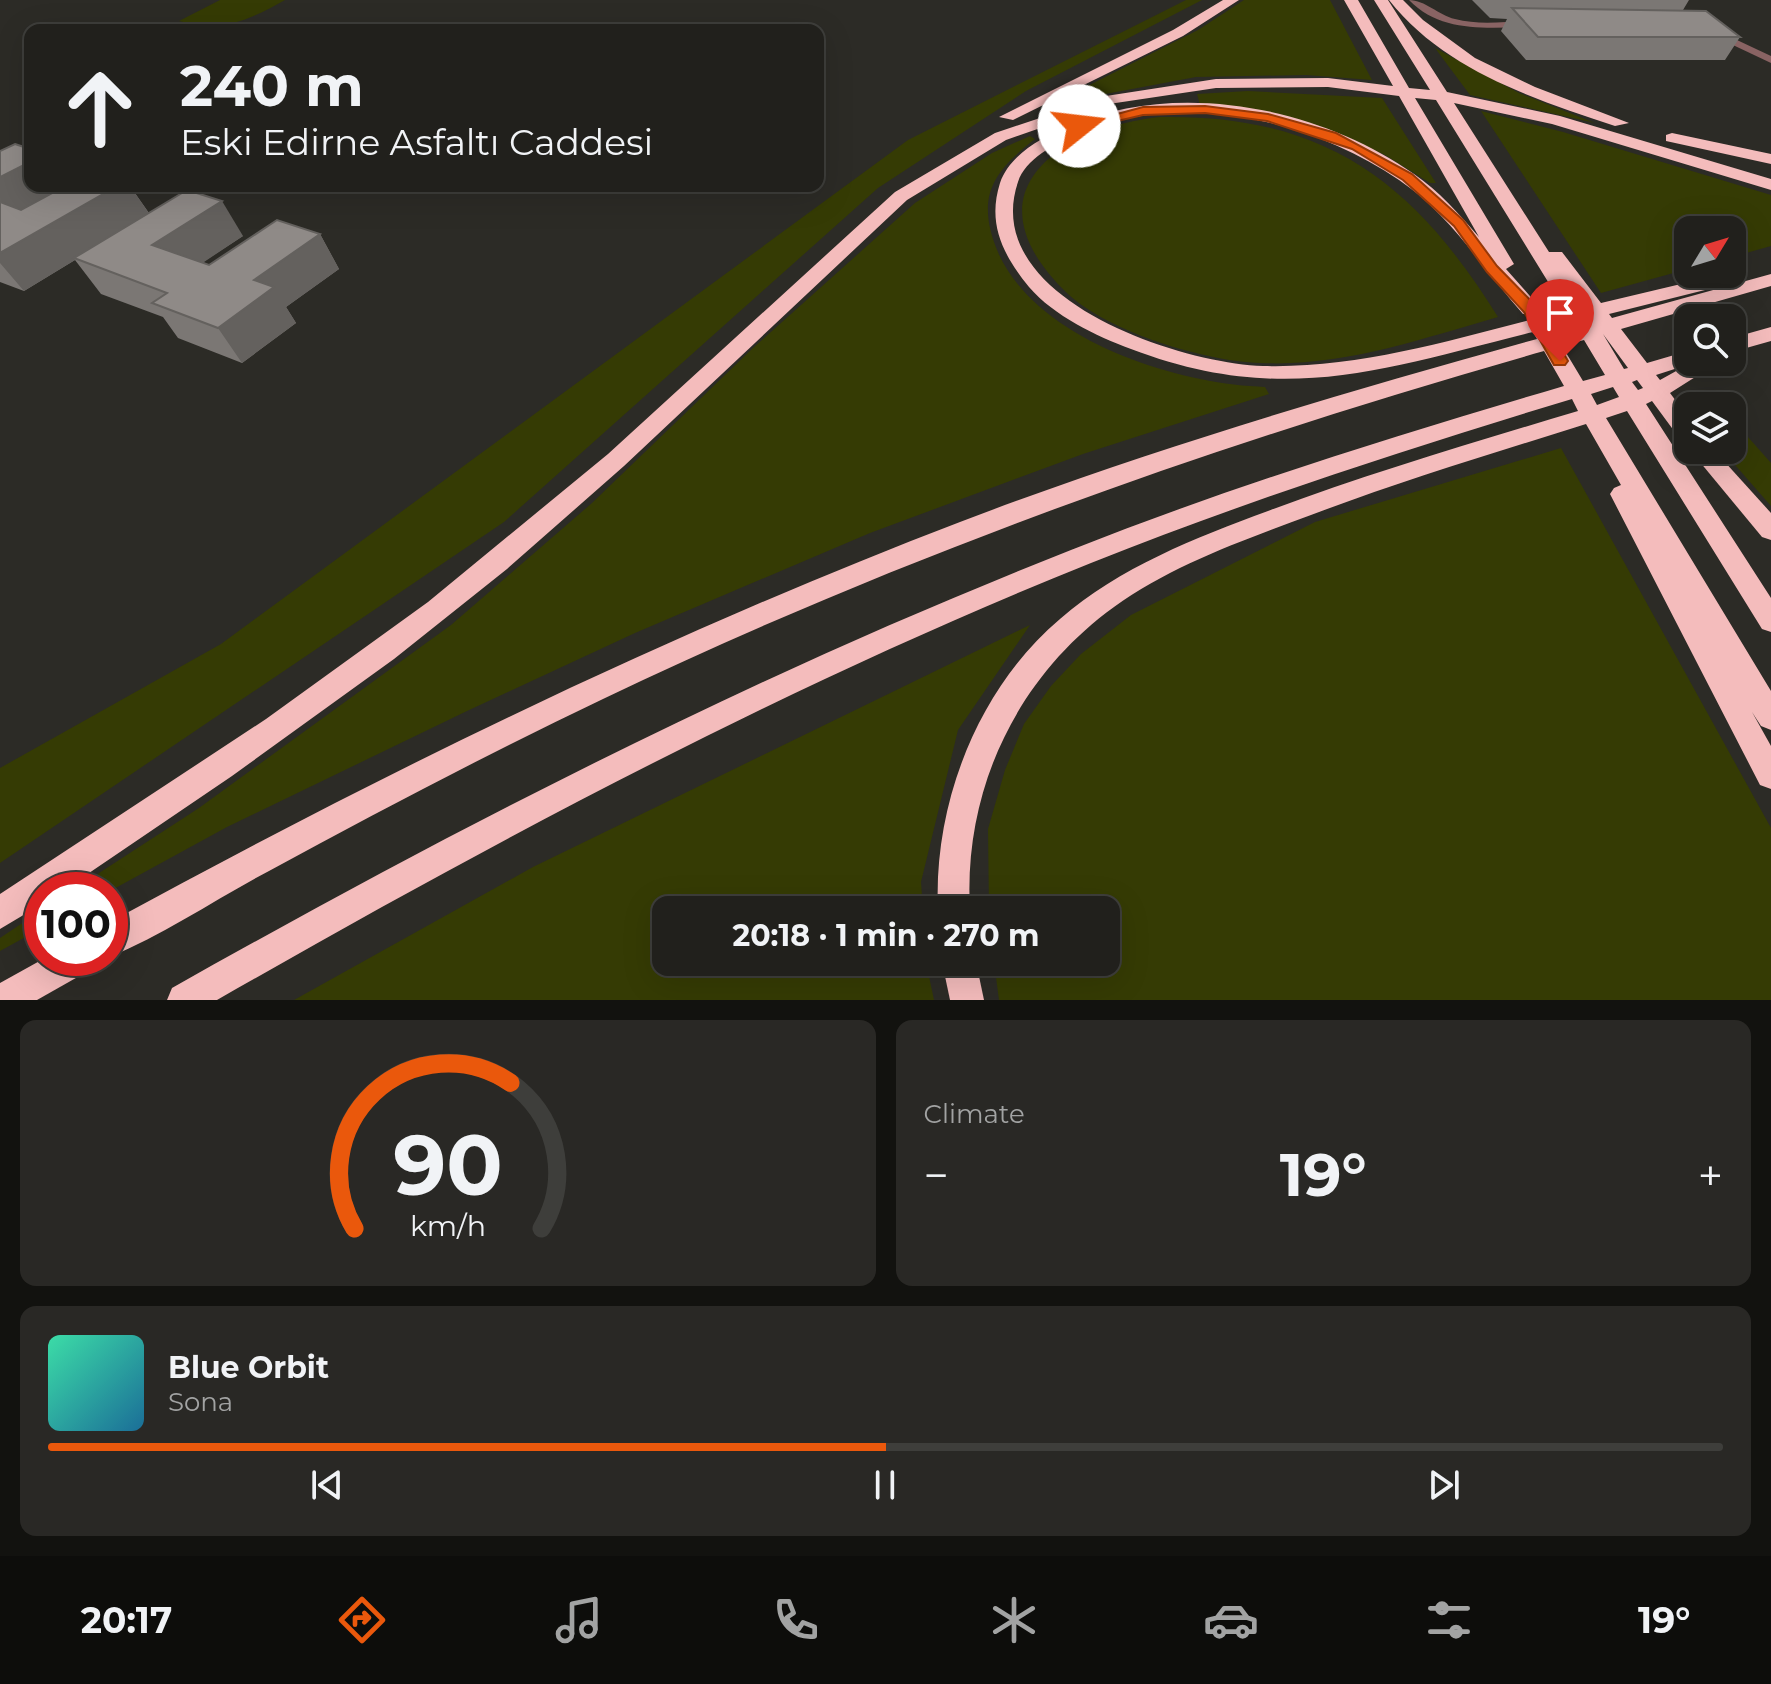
<!DOCTYPE html>
<html lang="en">
<head>
<meta charset="utf-8">
<style>
	body { margin:0; font-family:Montserrat,sans-serif; background:#292825; color:#f1f3f6; height:100vh; display:flex; flex-direction:column; font-size:30px; white-space:nowrap }
	* { box-sizing:border-box; margin:0 }
	p { font-size:26px; color:#a2a3a3 }
	.icon { flex:none; width:44px; height:44px; fill:none; stroke:currentColor; stroke-width:2; stroke-linecap:round; stroke-linejoin:round }
	.map { position:relative; height:1000px; overflow:hidden }
	.drawer { display:flex; flex-direction:column; gap:20px; padding:20px; background:#12120f; flex:1 }
	.drawer>* { flex:none }
	.guide { position:absolute; left:24px; top:24px; width:800px; height:168px; border-radius:16px; box-shadow:0 8px 32px #0002,0 0 0 2px #3e3e3b; background:#21201c; color:#f1f3f6; overflow:hidden }
	.needle { width:52px; rotate:52deg }
	.controls { position:absolute; left:1674px; top:216px; display:grid; gap:16px }
	.controls a { display:grid; place-items:center; width:72px; height:72px; border-radius:16px; background:#21201c; box-shadow:0 8px 32px #0002,0 0 0 2px #3e3e3b; font-size:40px }
	.speed { position:absolute; left:24px; top:872px; display:flex; gap:16px; font-size:40px; font-weight:700; text-align:center }
	.speed>* { display:grid; place-content:center; width:104px; height:104px; border-radius:50%; background:#21201c; box-shadow:0 8px 32px #0002,0 0 0 2px #3e3e3b; line-height:1 }
	.speed .limit { border:12px solid #d22; background:#fff; color:#111 }
	.pin { position:absolute; display:grid; place-items:center; width:68px; height:68px; color:#fff; margin:-82px -34px; border-radius:50% 50% 50% 0; rotate:-45deg; box-shadow:0 0 8px #0007 }
	.pin .icon { rotate:45deg }
	.me { position:absolute; width:88px; margin:-44px; rotate:74deg; stroke-linejoin:round; filter:drop-shadow(0 0 6px #0008) }
	.turn { display:flex; align-items:center; gap:28px; height:168px; padding:0 24px; font-size:36px }
	.turn .icon { width:104px; height:104px; stroke-width:2.5 }
	.turn b { display:block; font-size:56px; line-height:68px }
	.big { font-size:60px; font-weight:700; line-height:1.1 }
	.drawer .tile { flex:1; display:flex; flex-direction:column; justify-content:center; gap:12px; min-width:0; padding:0 28px; border-radius:16px; background:#292825 }
	.drawer .dial { align-items:center; gap:0 }
	.dial svg { height:208px; overflow:visible; fill:none; stroke:#3e3e3b; stroke-width:7; stroke-linecap:round; text-anchor:middle }
	.dial text { fill:#f1f3f6; stroke:none }
	.song { display:flex; align-items:center; gap:24px }
	.cover { width:96px; height:96px; border-radius:12px; background:linear-gradient(135deg,hsl(160 70% 55%),hsl(200 70% 35%)) }
	.played { height:8px; border-radius:4px; background:linear-gradient(90deg,#ea580c 50%,#3e3e3b 50%) }
	.keys { display:flex; justify-content:space-around; direction:ltr }
	.heat { display:flex; justify-content:space-between; align-items:center; font-size:44px; direction:ltr }
	.drawer .tiles { flex:1; display:grid; gap:20px; grid-template-columns:1fr 1fr }
	.tile:last-child { grid-column:span 2 }
	.trip { position:absolute; left:652px; top:896px; width:468px; height:80px; border-radius:16px; background:#21201c; box-shadow:0 8px 32px #0002,0 0 0 2px #3e3e3b; font-weight:700; line-height:80px; text-align:center }
	.tabs { display:flex; height:128px; justify-content:space-around; align-items:center; background:#0d0d0b; color:#a2a3a3 }
	.tabs .icon { width:56px; height:56px }
	.tabs .current { color:#ea580c }
	.tabs b { font-size:36px; color:#f1f3f6 }
	.map>svg:first-child { display:block }
	.green { fill:#353b04 }
	.lines { fill:none; stroke-linecap:round; stroke-linejoin:round }
	.street { fill:#896363; fill-rule:evenodd }
	.highway { fill:#f4bcbc; fill-rule:evenodd }
	.wall { fill:#7b7774 }
	.shaded-wall { fill:#64615e }
	.building { fill:#8f8a87; stroke:#64615e; stroke-width:2 }
	.route { fill:#ea580c; stroke:#983908; stroke-width:2 }
</style>
</head>
<body>
<div class="map">
<svg width="1771" height="1000" viewBox="0 0 1771 1000">
	<rect width="100%" height="100%" fill="#2c2b26"/>
	<g class="green">
		<path d="M220 0H285C248 21 222 32 179 21Z"/>
		<path d="M1186 0H1202L1026 91 878 188 504 522 0 863V768L221 644 908 140Z"/>
		<path d="M1244 0H1330L1372 80 1306 75 1196 77 1052 104 1198 30Z"/>
		<path d="M1435 48 1519 93 1595 123 1470 95Z"/>
		<path d="M1248 91 1382 98 1436 183H1430L1385 155 1336 132 1200 105 1197 94Z"/>
		<path d="M1481 111 1563 132 1771 195V246L1732 257V230H1688V269L1601 293Z"/>
		<path d="M1160 117C1325 114 1414 182 1498 317 1421 339 1342 367 1260 363 1204 361 1109 332 1068 294 965 196 1053 129 1160 117Z"/>
		<path d="M1030 136 1035 139C997 169 977 192 994 242 1026 337 1173 384 1265 387L1269 394 1083 454 870 533 635 633 467 711 227 827 110 891 73 890 199 808 451 625 592 503 753 348 915 203 992 153Z"/>
		<path d="M1732 419 1771 463V506L1722 450H1732Z"/>
		<path d="M1561 448 1771 828V1000H999L994 962H1106V910H989L988 829 1005 770 1024 724 1051 686 1081 654 1131 615 1315 522Z"/>
		<path d="M1030 625 958 730 921 882 923 910H666V962H926L934 1000H294L533 867Z"/>
		<path d="M42 910V928L0 951V938Z"/>
	</g>
	<g class="lines">
		<g class="street">
			<path d="M1409 0C1425 0 1438 15 1455 19 1477 25 1502 22 1525 21L1530 24 1525 27C1483 28 1440 32 1409 0Z"/>
			<path d="M1716 33H1722L1771 56V63L1716 37Z"/>
		</g>
		<g class="highway">
			<path d="M1223 0H1239L1183 36 1013 120 999 117 1173 30Z"/>
			<path d="M1344 0H1358L1409 88 1430 90 1374 0H1388L1447 92 1560 116 1771 179V190L1552 124 1454 103 1549 252H1562L1601 303 1702 279 1712 285 1709 289 1609 314 1612 318 1771 274V286L1621 329 1647 363 1688 351V362H1719L1670 393 1688 417V441L1680 439 1652 401 1646 404 1771 598V632L1762 629 1627 411 1606 418 1771 691V730L1761 726 1752 712 1771 746V789L1760 785 1610 494 1614 488 1621 485 1586 424C1494 453 1401 481 1311 515 1244 540 1172 565 1114 607 1017 677 963 790 970 910H938C933 804 978 688 1060 619 1120 567 1195 538 1268 511 1370 473 1474 442 1578 411L1572 399C1410 448 1249 500 1091 563 789 684 500 838 217 1000H167L172 988C463 824 760 672 1071 550 1232 486 1398 435 1564 386L1544 351C1220 443 908 553 603 699 490 753 379 811 269 871 216 899 165 934 110 957V922C385 772 667 634 960 522 1148 450 1342 393 1537 339L1533 332C1384 369 1283 407 1131 349 1096 336 1054 316 1029 287 1003 255 987 224 1000 183 1010 154 1043 137 1068 126 1177 79 1319 107 1414 174 1439 191 1459 214 1479 237L1399 96 1328 87 1216 88 1109 104 1006 140 907 200 624 466 507 569 394 659 232 776 64 890H42V904L0 929V894L266 719 428 602 608 454 895 192 995 133 1106 96 1216 79 1328 78 1393 86ZM1415 98 1436 100 1566 311C1467 335 1365 369 1263 366 1177 363 979 297 1018 182 1025 159 1055 144 1075 135 1179 89 1307 118 1399 180 1450 214 1483 269 1523 314H1537L1540 309 1537 304 1506 269 1514 264ZM1573 323 1576 328 1555 334 1551 328ZM1603 334 1628 368 1624 369ZM1584 340 1605 375 1583 381 1562 346ZM1687 365 1660 380 1656 375ZM1637 380 1643 388 1638 390 1632 382ZM1613 387 1619 397 1597 405 1591 394Z"/>
			<path d="M1389 0H1403L1423 20 1475 58 1535 87 1629 123 1615 126C1534 99 1444 70 1389 0Z"/>
			<path d="M1672 133 1771 154V164L1666 141V135Z"/>
			<path d="M1771 327V341L1732 352V338Z"/>
			<path d="M1690 450H1714L1771 513V540L1762 537Z"/>
			<path d="M45 958H95L90 970 37 1000H0V983Z"/>
			<path d="M942 962H976L984 1000H950Z"/>
		</g>
	</g>
	<g class="wall">
		<path d="M1472 0H1689L1683 10 1740 37 1725 60H1526L1501 31 1507 19 1490 18Z"/>
		<path d="M0 151 30 186H130L149 213 243 236 203 262 209 265 320 234 339 269 286 307 296 323 242 363 178 338 163 317 101 294 75 260 24 291 0 282Z"/>
	</g>
	<g class="shaded-wall">
		<path d="M30 162V186H69L0 226V177Z"/>
		<path d="M117 186H130L150 215 74 258 75 260 24 291 0 263V253Z"/>
		<path d="M222 201 243 236 177 280 152 245Z"/>
		<path d="M320 234 339 269 286 307 296 323 242 363 218 328 254 280Z"/>
	</g>
	<g class="building">
		<path d="M1512 8 1706 11 1740 37H1538Z"/>
		<path d="M15 144 30 149V162L0 177V151Z"/>
		<path d="M65 186H117L0 253V202L21 210Z"/>
		<path d="M187 190 222 201 152 245 209 265 277 220 320 234 254 280 274 287 218 328 152 303 167 293 74 258Z"/>
	</g>
	<path class="route" d="M1205 106 1268 114 1336 133 1412 174 1463 220 1497 266 1536 306 1568 361 1565 365H1554L1524 312 1487 272 1454 226 1403 180 1352 149 1267 121 1205 113 1143 115 1079 130 1073 126 1143 107Z"/>
</svg>
<div class="controls">
<a><svg class="needle" viewBox="-14 -14 28 28"><path d="M0-13l5 13h-10z" fill="#e53935"/><path d="M0 13l5-13h-10z" fill="#a2a3a3"/></svg></a>
<a><svg class="icon" aria-label="search" viewBox="0 0 24 24"><circle cx="10" cy="10" r="6"/><path d="M15 15l6 6"/></svg></a>
<a><svg class="icon" aria-label="layers" viewBox="0 0 24 24"><path d="M12 4l9 5-9 5-9-5zM3 14l9 5 9-5"/></svg></a>
</div>
<div class="speed"><div class="limit">100</div></div>
<div class="pin" style="left:1560px;top:361px;background:#d93025"><svg class="icon" aria-label="arrive" viewBox="0 0 24 24"><path d="M6 21V4h12l-3 4 3 4H6"/></svg></div>
<svg class="me" style="left:1079px;top:126px" viewBox="-20 -20 40 40"><circle r="19" fill="#fff"/><path d="M0-13L10 11 0 6-10 11z" fill="#ea580c"/></svg>
<div class="trip">20:18 · 1 min · 270 m</div>
<div class="guide">
<div class="turn"><svg class="icon" aria-label="ahead" viewBox="0 0 24 24"><path d="M12 20V5M6 11l6-6 6 6"/></svg><div><b>240 m</b>Eski Edirne Asfaltı Caddesi</div></div>
</div>
</div>
<section class="drawer">
<div class="tiles">
<div class="tile dial"><svg viewBox="0 0 100 80">
<path d="M14 69A42 42 0 1 1 86 69"/>
<path d="M14 69A42 42 0 0 1 74 13" stroke="#ea580c"/>
<text x="50" y="56" font-size="32" font-weight="700">90</text>
<text x="50" y="72" font-size="11">km/h</text>
</svg></div>
<div class="tile"><p>Climate</p>
<div class="heat"><a>−</a><b class="big">19°</b><a>+</a></div>
</div>
<div class="tile">
<div class="song"><i class="cover"></i><div><b>Blue Orbit</b><p>Sona</p></div></div>
<div class="played"></div>
<div class="keys"><svg class="icon" aria-label="previous" viewBox="0 0 24 24"><path d="M18 5L8 12l10 7zM5 5v14"/></svg><svg class="icon" aria-label="pause" viewBox="0 0 24 24"><path d="M8 5v14M16 5v14"/></svg><svg class="icon" aria-label="next" viewBox="0 0 24 24"><path d="M6 5l10 7-10 7zM19 5v14"/></svg></div>
</div>
</div>
</section>
<nav class="tabs">
<b>20:17</b>
<svg class="icon current" aria-label="directions" viewBox="0 0 24 24"><path d="M12 3l9 9-9 9-9-9zM9 14v-3h6M13 9l2 2-2 2"/></svg>
<svg class="icon" aria-label="music" viewBox="0 0 24 24"><path d="M9 18V5l10-2v13"/><circle cx="6" cy="18" r="3"/><circle cx="16" cy="16" r="3"/></svg>
<svg class="icon" aria-label="phone" viewBox="0 0 24 24"><path d="M5 4h4l2 5-3 2q2 4 5 5l2-3 5 2v4C11 20 4 13 5 4z"/></svg>
<svg class="icon" aria-label="climate" viewBox="0 0 24 24"><path d="M12 3v18M4 7l16 10M4 17L20 7"/></svg>
<svg class="icon" aria-label="car" viewBox="0 0 24 24"><path d="M5 17H2v-5l4-1 3-4h7l3 4 3 1v5h-3M9 17h6M6 11h13"/><circle cx="7" cy="17" r="2"/><circle cx="17" cy="17" r="2"/></svg>
<svg class="icon" aria-label="filters" viewBox="0 0 24 24"><path d="M4 7h16M4 17h16"/><circle cx="9" cy="7" r="2"/><circle cx="15" cy="17" r="2"/></svg>
<b>19°</b>
</nav>
</body>
</html>
